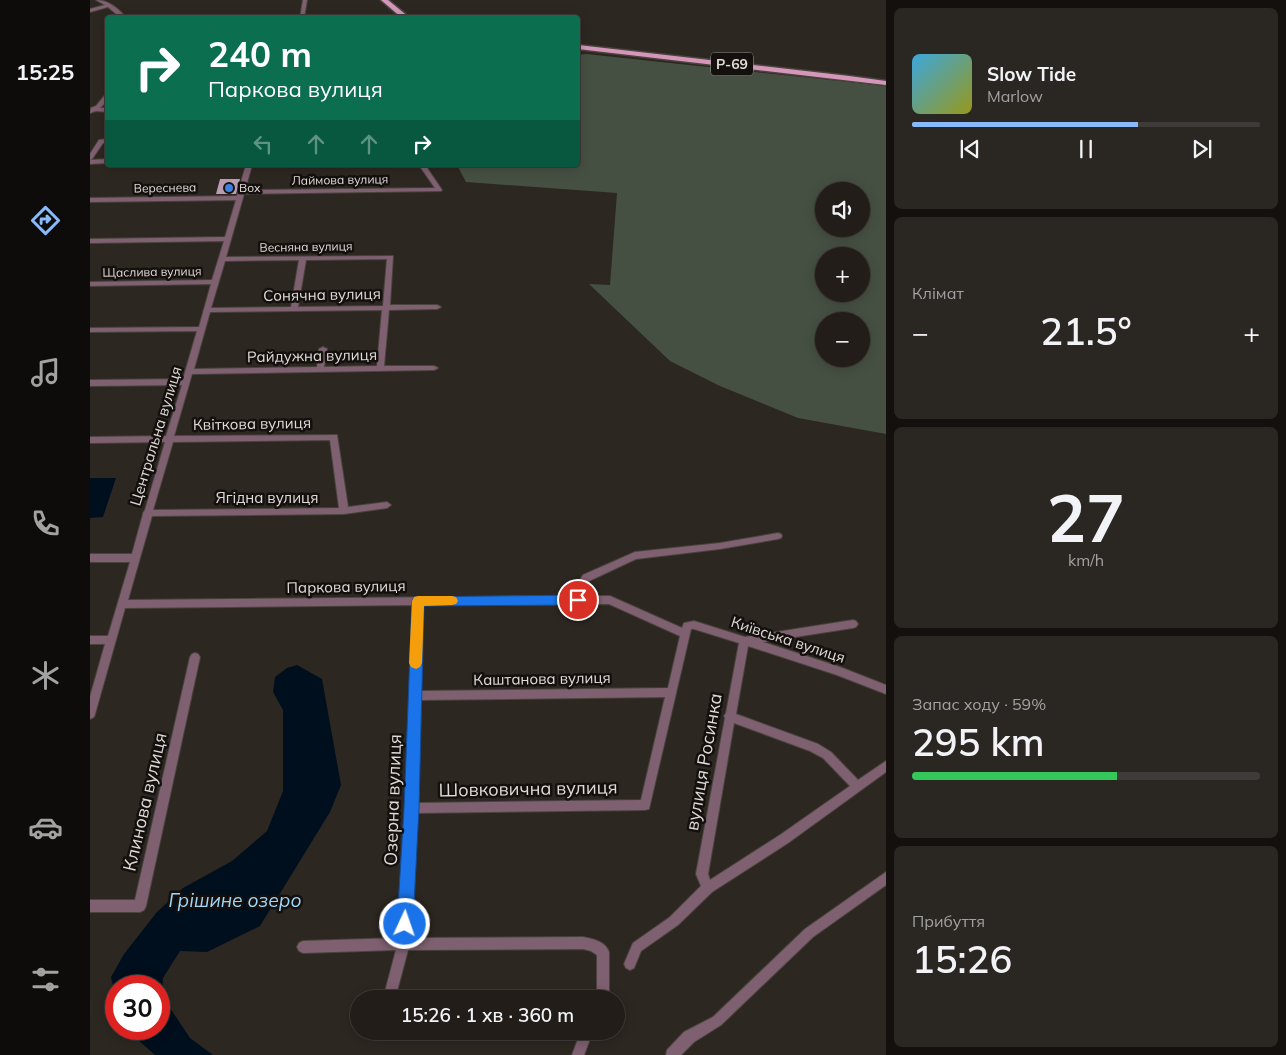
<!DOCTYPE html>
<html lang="uk">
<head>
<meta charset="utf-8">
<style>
	body { margin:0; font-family:Mulish,sans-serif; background:#2a2622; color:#f1f3f6; height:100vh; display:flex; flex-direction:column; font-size:19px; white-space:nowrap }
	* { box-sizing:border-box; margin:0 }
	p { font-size:16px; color:#a2a2a2 }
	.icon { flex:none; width:28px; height:28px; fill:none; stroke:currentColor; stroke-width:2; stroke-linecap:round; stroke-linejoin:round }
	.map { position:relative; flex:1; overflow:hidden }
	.drawer { display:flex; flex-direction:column; gap:8px; padding:8px; background:#13100e; width:400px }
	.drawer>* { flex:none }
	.hud { position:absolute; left:15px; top:15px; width:475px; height:152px; border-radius:5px; box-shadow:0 2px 12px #0003,0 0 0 1px #3f3b38; background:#0b6e4f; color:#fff; overflow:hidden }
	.buttons { position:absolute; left:725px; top:182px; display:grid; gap:10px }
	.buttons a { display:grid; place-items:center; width:55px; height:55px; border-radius:50%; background:#221d19; box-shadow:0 2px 12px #0003,0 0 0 1px #3f3b38; font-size:25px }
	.speed { position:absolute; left:15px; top:975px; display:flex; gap:10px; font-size:25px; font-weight:700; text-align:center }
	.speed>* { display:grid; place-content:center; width:65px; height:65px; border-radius:50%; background:#221d19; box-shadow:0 2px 12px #0003,0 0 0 1px #3f3b38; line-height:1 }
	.speed .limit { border:8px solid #d22; background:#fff; color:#111 }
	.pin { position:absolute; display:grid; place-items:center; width:42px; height:42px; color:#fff; margin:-21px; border:2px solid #fff; border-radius:50%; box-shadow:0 1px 5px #0007 }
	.me { position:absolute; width:55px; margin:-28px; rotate:3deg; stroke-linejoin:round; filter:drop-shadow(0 0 4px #0008) }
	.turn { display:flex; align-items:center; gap:18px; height:105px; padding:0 20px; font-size:22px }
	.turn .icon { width:65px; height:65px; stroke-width:2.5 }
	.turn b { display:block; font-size:35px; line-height:42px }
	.lanes { display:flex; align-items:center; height:48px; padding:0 20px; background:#0003; justify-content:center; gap:25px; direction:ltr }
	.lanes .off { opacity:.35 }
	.big { font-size:38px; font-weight:600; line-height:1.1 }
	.drawer .card { flex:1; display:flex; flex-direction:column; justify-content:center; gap:8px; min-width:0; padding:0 18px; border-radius:8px; background:#2a2622 }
	.drawer .dial { align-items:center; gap:0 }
	.dial b { font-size:65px; line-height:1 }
	.song { display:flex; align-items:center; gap:15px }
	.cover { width:60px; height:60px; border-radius:8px; background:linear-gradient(135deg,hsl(200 70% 55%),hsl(60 70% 35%)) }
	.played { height:5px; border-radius:2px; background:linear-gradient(90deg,#88bafc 65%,#3f3b38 65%) }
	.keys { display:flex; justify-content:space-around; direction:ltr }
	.heat { display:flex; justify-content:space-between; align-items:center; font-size:28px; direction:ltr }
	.charge { height:8px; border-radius:4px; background:linear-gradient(90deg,#34c759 59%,#3f3b38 0) }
	.trip { position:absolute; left:260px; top:990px; width:275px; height:50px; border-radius:25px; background:#221d19; box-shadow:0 2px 12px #0003,0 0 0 1px #3f3b38; font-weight:600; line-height:50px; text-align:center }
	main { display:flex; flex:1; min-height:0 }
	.dock { display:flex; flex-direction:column; width:90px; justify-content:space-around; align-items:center; background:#0e0c0a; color:#a2a2a2 }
	.dock .icon { width:35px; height:35px }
	.dock .on { color:#88bafc }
	.dock b { font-size:22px; color:#f1f3f6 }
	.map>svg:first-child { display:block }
	.green { fill:#465042; fill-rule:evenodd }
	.water { fill:#000f1d }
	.building { fill:#ba9cb0 }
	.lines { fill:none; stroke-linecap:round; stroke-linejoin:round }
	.street-casing { stroke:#4a443e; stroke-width:2 }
	.primary-casing { stroke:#4a443e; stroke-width:3 }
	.street { fill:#7f6071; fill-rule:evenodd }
	.primary { fill:#d696ba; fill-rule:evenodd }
	.route { fill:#1a73e8; stroke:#114b97 }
	.slow { fill:#f59e0b }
	.shop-dot { fill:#3f7fe0; stroke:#13100e; stroke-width:2 }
	.labels { text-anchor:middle; stroke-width:5; stroke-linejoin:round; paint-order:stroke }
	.far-street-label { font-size:12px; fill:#e0dbd7; stroke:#13100e }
	.far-poi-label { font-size:12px; fill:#e0dbd7; stroke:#13100e; text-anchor:start }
	.shield { fill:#13100e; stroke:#a29e9b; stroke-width:1 }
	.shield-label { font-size:14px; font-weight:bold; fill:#e0dbd7 }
	.street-label { font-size:15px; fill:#e0dbd7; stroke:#13100e }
	.near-street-label { font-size:18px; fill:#e0dbd7; stroke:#13100e }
	.near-water-label { font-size:19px; font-style:italic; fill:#a0d6f9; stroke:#13100e }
</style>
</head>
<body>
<main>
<nav class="dock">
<b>15:25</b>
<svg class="icon on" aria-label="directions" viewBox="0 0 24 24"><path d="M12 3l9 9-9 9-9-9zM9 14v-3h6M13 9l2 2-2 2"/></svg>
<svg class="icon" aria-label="music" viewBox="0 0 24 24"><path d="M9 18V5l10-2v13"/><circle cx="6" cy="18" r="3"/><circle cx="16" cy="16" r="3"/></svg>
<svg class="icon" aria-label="phone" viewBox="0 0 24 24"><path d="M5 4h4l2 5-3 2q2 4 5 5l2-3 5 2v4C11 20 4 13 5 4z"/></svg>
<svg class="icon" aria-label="climate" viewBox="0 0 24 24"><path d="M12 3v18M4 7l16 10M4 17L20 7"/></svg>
<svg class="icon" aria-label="car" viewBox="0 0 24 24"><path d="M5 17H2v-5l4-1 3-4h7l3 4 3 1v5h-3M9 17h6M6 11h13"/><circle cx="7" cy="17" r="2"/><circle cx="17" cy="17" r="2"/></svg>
<svg class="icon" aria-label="filters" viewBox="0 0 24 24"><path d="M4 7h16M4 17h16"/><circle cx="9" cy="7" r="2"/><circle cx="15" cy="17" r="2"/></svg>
</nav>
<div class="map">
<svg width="796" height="1055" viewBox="0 0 796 1055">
	<rect width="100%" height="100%" fill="#2d2721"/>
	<path class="green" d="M496 54 796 86V434L708 418 630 386 580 361 499 284 520 285 527 193 376 182 367 165H488V55ZM734 191H771V229H734ZM734 256H771V294H734ZM734 321H771V359H734Z"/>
	<g class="water">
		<path d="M0 478H26L13 517 0 518Z"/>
		<path d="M207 665 232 679 251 785 240 812 170 926 117 952 90 951 73 978 72 996 100 1038 123 1055H65L36 1029H69V986H26V999L21 977 34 954 67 912 93 888 142 861 177 831 193 791V710L183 692 185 677 197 668Z"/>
	</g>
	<path class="building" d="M130 179H150L146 194H126Z"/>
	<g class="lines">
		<g class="street-casing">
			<g id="street">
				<path d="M6 0C19 0 28 9 37 18H31L18 7 0 12V9L15 5Z"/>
				<path d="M213 0H217L214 18H210Z"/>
				<path d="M16 94H18V100L10 108H18V112L6 111 0 113 1 108 6 106Z"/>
				<path d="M18 139V143H13L2 159 0 160V154L9 140Z"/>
				<path d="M18 159V163L0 164V160Z"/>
				<path d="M156 165H162L155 190 345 188 329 165H335L352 190 351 191 154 194 136 257 303 256 300 305H347L351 307 347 309 299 310 294 366H344L348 368 344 370 102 374 84 436 247 435 258 507 297 502 301 505 297 508 254 514 62 516 38 600 484 596 487 584 493 575 545 552 630 543 688 533 691 534 692 536 691 538 688 539 630 549 546 559 499 581 496 585 494 596H520L592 628 594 623 604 621 655 637 763 620 766 621 768 624 766 627 763 628 673 642 750 667 796 685V694L747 675 658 646 646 714 728 744 741 752 768 780 796 761V772L698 843 622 892 588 925 551 951 544 968 540 970 536 968 534 964 543 943 580 917 611 886 606 874 635 718 634 716 636 713 649 643 604 629H601L559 809 555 810 327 813 320 938 493 937C503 939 515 941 519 952V991L516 999H504L507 991V955L501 951 493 949 318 950 305 999H293L306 950 213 953 209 951 207 947 209 943 213 941 308 938 317 808 323 605 35 608 5 714 4 717 0 719V697L15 644H0V636H18L40 562H0V554H42L53 514V513L55 510 75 442 0 443V437L76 436 92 385 0 386V380L93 379 107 331 0 332V328L109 327 121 284 0 286V282L122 280 134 241 0 243V239L135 237 146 200 0 202V198L147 196ZM297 259 293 306 208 307 216 260ZM209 260 201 307 121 308 135 261ZM292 310 287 366 234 367 237 349 233 347 229 349 227 367 104 369 120 312ZM240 440 249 508 63 510 83 442ZM519 604 590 636 578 688 330 691 333 605ZM575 697 551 800 328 803 330 700ZM644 723 720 751 733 758 760 786 690 835 620 880 618 874Z"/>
				<path d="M105 653 108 654 110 657 56 906 54 910 50 912H0V900H45L100 657 102 654Z"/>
				<path d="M796 872V885L723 937 631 1025 604 1042 591 1055H576L577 1050 594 1032 623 1017 715 929Z"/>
				<path d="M491 1031H503L494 1055H482Z"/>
			</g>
		</g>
		<g class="primary-casing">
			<g id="primary">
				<path d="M291 0H298L320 18H312Z"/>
				<path d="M488 45 759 76 796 81V85L488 49Z"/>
			</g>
		</g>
		<use href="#street" class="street"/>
		<use href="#primary" class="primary"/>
	</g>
	<path class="route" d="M488 595 492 596 494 600 492 603 488 605 334 606 329 808 323 924 320 930 315 932 310 930 307 924 314 808 322 601 324 597Z"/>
	<path class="slow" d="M328 596H362L366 597 368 601 366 604 362 605 334 606 332 663 330 667 326 669 321 667 319 663 322 601 324 597Z"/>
	<circle class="shop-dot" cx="139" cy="188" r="5"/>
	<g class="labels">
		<g class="far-street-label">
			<text transform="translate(250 180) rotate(-1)" y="4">Лаймова вулиця</text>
			<text transform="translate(75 188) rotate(-1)" y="4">Вереснева</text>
			<text transform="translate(216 247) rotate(-1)" y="4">Весняна вулиця</text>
			<text transform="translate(62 272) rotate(-1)" y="4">Щаслива вулиця</text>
		</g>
		<g class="far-poi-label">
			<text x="149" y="192">Box</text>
		</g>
		<rect class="shield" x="621" y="52.5" width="42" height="23" rx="4"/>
		<g class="shield-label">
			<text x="642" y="69">Р-69</text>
		</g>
		<g class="street-label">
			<text transform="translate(232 295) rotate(-1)" y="5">Сонячна вулиця</text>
			<text transform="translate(222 356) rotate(-1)" y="5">Райдужна вулиця</text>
			<text transform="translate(162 424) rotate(-1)" y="5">Квіткова вулиця</text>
			<text transform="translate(66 436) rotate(-73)" y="5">Центральна вулиця</text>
			<text x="177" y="503">Ягідна вулиця</text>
			<text transform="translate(256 587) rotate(-1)" y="5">Паркова вулиця</text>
			<text transform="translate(698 640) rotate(18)" y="5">Київська вулиця</text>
			<text transform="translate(452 679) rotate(-1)" y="5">Каштанова вулиця</text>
		</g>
		<g class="near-street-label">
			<text transform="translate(614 762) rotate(-80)" y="6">вулиця Росинка</text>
			<text transform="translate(438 789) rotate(-1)" y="6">Шовковична вулиця</text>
			<text transform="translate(303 800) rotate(-88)" y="6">Озерна вулиця</text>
			<text transform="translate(55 802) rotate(-77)" y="6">Клинова вулиця</text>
		</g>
		<g class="near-water-label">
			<text x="145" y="907">Грішине озеро</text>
		</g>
	</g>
</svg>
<div class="buttons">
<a><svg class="icon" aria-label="sound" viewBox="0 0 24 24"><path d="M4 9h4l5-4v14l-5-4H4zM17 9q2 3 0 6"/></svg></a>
<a>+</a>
<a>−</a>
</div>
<div class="speed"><div class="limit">30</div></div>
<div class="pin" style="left:488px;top:600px;background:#d93025"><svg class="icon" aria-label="arrive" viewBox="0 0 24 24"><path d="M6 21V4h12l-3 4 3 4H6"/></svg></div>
<svg class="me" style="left:315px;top:924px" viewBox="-20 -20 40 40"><circle r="17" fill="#1a73e8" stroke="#fff" stroke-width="3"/><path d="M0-11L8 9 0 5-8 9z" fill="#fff"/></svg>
<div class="trip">15:26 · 1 хв · 360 m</div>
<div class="hud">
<div class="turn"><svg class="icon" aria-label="right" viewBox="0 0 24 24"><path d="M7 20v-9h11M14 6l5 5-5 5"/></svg><div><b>240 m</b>Паркова вулиця</div></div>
<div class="lanes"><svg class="icon off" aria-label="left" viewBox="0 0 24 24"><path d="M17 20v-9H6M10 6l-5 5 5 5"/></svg><svg class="icon off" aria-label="ahead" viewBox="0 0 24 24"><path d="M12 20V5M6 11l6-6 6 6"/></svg><svg class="icon off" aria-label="ahead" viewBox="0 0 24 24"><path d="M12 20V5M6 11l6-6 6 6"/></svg><svg class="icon" aria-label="right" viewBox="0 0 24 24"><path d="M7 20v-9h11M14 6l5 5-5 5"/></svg></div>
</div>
</div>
<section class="drawer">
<div class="card">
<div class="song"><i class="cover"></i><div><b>Slow Tide</b><p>Marlow</p></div></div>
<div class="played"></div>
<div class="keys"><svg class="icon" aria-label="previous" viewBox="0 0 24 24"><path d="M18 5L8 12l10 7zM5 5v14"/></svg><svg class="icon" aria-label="pause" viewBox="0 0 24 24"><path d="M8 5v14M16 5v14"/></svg><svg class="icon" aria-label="next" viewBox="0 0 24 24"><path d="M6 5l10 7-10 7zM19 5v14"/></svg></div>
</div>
<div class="card"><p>Клімат</p>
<div class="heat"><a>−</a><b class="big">21.5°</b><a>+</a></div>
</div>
<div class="card dial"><b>27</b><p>km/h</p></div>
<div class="card"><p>Запас ходу · 59%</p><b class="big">295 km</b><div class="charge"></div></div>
<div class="card"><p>Прибуття</p><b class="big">15:26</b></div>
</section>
</main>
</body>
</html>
